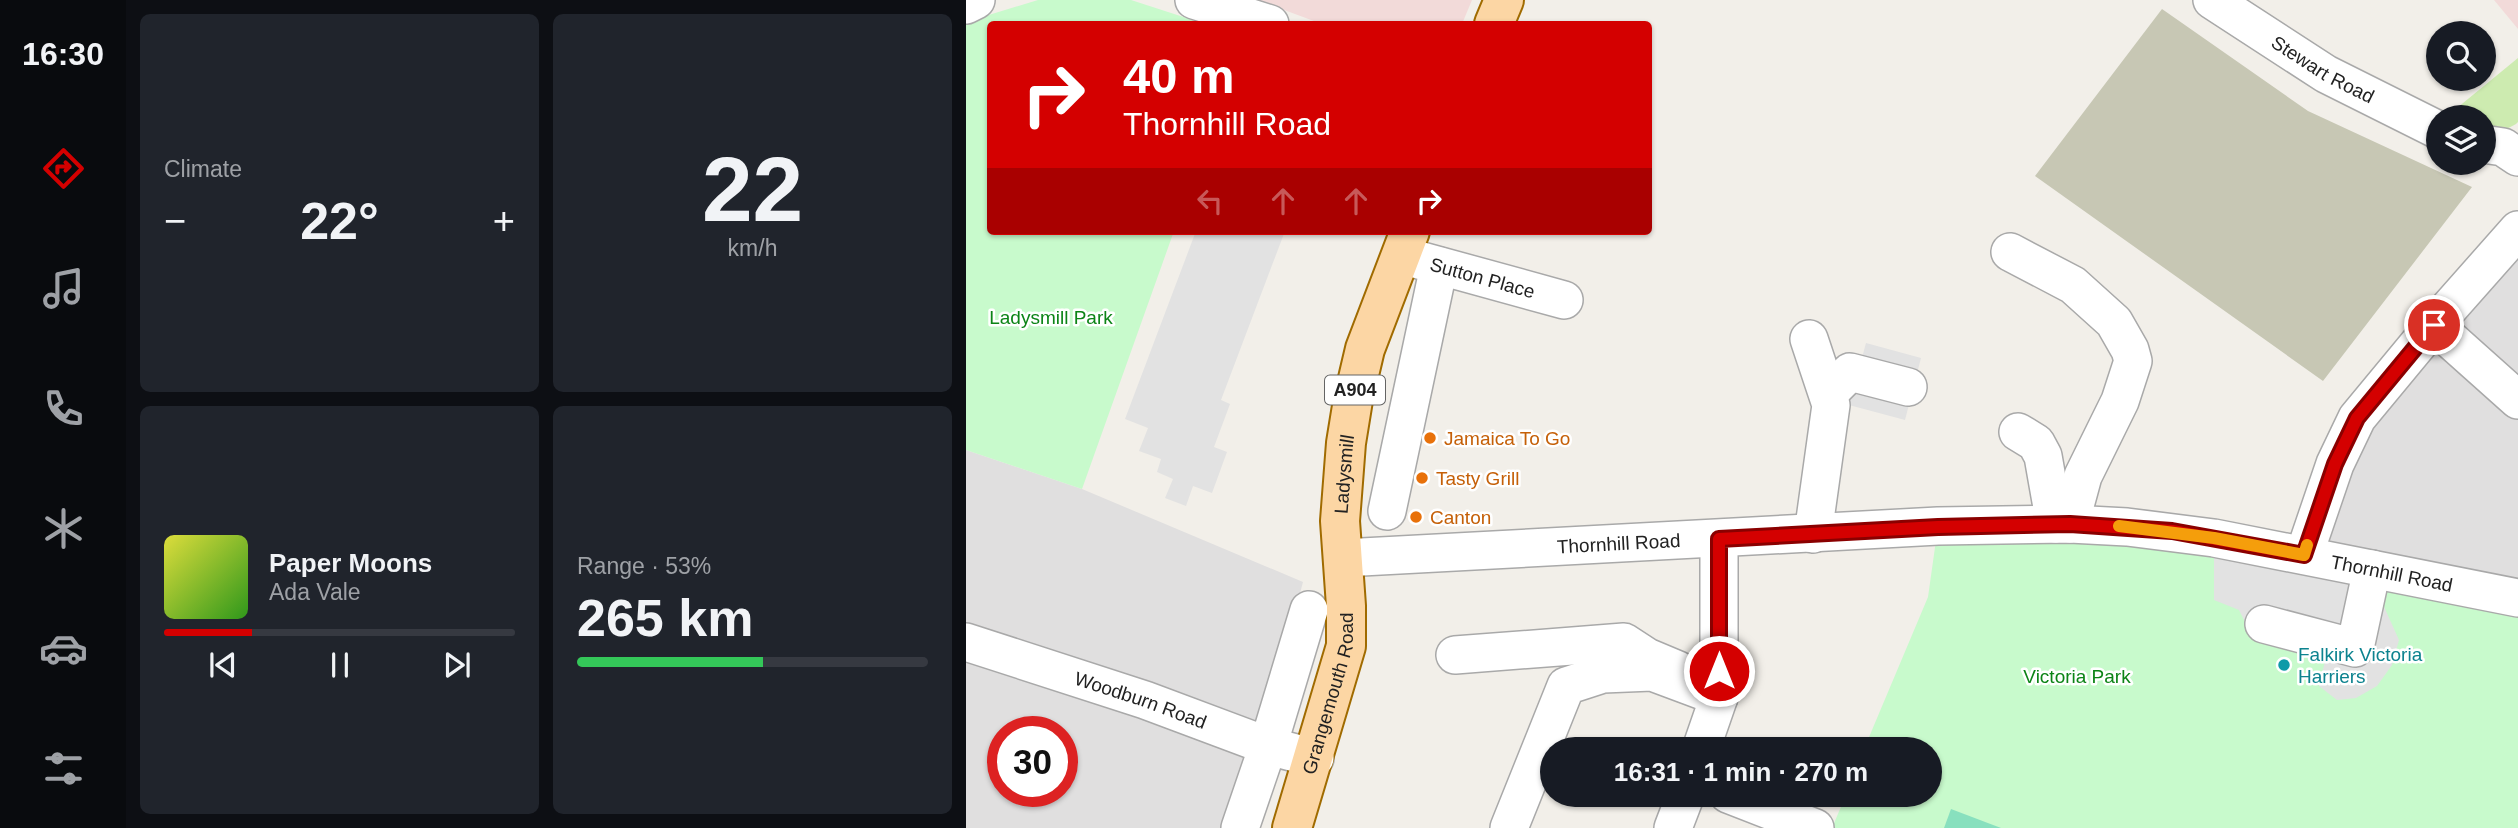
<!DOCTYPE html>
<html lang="en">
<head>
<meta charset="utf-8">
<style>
	body { margin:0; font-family:Helvetica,sans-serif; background:#20242c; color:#f1f3f6; height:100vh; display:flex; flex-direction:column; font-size:26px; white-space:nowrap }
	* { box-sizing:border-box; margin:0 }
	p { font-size:23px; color:#9ea1a6 }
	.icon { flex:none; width:38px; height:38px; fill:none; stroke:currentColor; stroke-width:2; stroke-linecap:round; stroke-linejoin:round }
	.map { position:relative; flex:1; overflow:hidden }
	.drawer { display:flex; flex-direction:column; gap:14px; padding:14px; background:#0d0f14; width:840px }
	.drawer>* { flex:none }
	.banner { position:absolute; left:21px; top:21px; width:665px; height:214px; border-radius:7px; box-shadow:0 2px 5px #0004; background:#d40000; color:#fff; overflow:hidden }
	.buttons { position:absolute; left:1460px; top:21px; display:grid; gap:14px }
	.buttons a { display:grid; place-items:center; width:70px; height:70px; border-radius:50%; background:#171b24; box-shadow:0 2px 5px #0004; font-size:35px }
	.speed { position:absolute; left:21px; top:716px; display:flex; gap:14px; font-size:35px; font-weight:700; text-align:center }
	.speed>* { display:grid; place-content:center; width:91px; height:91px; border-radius:50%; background:#171b24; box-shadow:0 2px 5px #0004; line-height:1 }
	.speed .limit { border:10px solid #d22; background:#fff; color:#111 }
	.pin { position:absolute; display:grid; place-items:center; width:60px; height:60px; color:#fff; margin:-30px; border:4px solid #fff; border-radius:50%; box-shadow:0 2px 7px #0007 }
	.me { position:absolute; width:77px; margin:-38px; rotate:0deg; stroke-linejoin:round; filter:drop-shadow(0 0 5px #0008) }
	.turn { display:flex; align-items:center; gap:24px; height:147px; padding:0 21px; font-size:32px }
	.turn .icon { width:91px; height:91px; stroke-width:2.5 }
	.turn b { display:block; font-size:49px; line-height:60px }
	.lanes { display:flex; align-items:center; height:66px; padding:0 21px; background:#0003; justify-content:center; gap:35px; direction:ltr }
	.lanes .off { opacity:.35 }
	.big { font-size:52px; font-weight:800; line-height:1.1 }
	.drawer .widget { flex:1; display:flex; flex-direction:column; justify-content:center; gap:10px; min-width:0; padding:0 24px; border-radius:10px; background:#20242c }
	.drawer .dial { align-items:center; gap:0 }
	.dial b { font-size:91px; line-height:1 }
	.song { display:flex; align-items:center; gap:21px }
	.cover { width:84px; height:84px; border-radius:10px; background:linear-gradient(135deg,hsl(60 70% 55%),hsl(110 70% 35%)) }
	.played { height:7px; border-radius:4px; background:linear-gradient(90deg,#d40000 25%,#363941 25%) }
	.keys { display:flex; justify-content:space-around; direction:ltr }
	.heat { display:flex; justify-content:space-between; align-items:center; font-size:38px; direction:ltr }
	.charge { height:10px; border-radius:5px; background:linear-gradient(90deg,#34c759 53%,#363941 0) }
	.drawer .tiles { flex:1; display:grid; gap:14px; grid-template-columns:repeat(2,1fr) }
	.trip { position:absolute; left:574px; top:737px; width:402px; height:70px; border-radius:35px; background:#171b24; box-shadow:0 2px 5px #0004; font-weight:800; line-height:70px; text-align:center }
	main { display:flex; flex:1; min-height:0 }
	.tabs { display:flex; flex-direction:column; width:126px; justify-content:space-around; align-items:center; background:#090b0e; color:#9ea1a6 }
	.tabs .icon { width:49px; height:49px }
	.tabs .current { color:#d40000 }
	.tabs b { font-size:32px; color:#f1f3f6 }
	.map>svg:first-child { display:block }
	.residential { fill:#e0dfdf; fill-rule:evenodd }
	.commercial { fill:#f2dad9 }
	.construction { fill:#c7c7b4 }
	.grass { fill:#cdebb0 }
	.park { fill:#c8facc }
	.pitch { fill:#88e0be }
	.parking { fill:#e2e2e2 }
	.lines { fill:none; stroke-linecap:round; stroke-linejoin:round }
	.minor-casing { stroke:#a9a9a9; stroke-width:40 }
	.major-casing { stroke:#a06b00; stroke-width:42 }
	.minor { stroke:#fff; stroke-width:37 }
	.major { stroke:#fcd6a4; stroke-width:38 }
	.route-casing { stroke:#8a0000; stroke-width:18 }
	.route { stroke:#d40000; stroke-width:12 }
	.slow { stroke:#f59e0b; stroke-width:12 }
	.food-dot { fill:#e8710a; stroke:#fff; stroke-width:2.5 }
	.culture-dot { fill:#0f9aa8; stroke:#fff; stroke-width:2.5 }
	.labels { text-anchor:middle; stroke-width:5; stroke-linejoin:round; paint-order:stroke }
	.shield { fill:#fff; stroke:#646464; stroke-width:2 }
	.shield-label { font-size:18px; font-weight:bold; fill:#222 }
	.street-label { font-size:19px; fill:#222; stroke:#fff }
	.park-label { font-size:19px; fill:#0c8416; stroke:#fff }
	.food-label { font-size:19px; fill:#c56008; stroke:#fff; text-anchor:start }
	.culture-label { font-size:19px; fill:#0d838f; stroke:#fff; text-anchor:start }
</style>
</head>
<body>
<main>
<nav class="tabs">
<b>16:30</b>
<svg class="icon current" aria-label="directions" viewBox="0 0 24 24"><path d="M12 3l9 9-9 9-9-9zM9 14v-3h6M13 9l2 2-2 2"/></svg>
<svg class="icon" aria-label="music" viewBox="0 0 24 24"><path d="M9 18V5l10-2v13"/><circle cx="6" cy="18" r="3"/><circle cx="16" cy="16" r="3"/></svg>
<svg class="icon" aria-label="phone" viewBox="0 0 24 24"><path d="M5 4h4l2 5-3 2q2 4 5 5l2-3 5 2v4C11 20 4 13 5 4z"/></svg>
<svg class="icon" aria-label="climate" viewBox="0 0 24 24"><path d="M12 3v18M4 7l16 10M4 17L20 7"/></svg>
<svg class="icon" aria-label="car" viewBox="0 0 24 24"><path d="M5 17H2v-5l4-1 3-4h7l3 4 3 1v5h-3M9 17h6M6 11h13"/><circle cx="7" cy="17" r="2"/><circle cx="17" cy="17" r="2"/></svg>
<svg class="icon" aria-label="filters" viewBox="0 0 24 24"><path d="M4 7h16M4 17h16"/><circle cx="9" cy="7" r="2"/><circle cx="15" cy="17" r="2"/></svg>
</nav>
<section class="drawer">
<div class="tiles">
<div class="widget"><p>Climate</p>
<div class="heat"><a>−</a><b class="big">22°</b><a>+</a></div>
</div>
<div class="widget dial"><b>22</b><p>km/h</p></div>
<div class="widget">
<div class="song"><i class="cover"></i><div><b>Paper Moons</b><p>Ada Vale</p></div></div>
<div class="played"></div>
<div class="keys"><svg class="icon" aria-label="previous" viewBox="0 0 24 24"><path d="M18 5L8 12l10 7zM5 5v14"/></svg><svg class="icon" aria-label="pause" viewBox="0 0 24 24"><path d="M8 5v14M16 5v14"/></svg><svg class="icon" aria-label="next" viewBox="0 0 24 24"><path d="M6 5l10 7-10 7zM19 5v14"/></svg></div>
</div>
<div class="widget"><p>Range · 53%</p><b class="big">265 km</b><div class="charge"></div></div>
</div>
</section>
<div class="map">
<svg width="1552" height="828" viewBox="0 0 1552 828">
	<rect width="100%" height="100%" fill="#f2efe9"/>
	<g class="residential">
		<path d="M1552 230V598L1338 555 1369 464Z"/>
		<path d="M0 450 116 489 337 582 287 770 265 828H0ZM37 732H96V791H37Z"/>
	</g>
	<g class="commercial">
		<path d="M291 0H506L496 24H356Z"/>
		<path d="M1528 0H1552V29Z"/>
	</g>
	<path class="construction" d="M1196 9 1342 111 1506 187 1357 381 1069 176Z"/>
	<path class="grass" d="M1552 58V122L1550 124 1535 132 1517 130V117H1480Z"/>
	<g class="park">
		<path d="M72 0H165L239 24H24V231H208L116 489 0 450V22Z"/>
		<path d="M1089 524 1552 598V828H866L880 795 964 794V749H898L962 597 972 526Z"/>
	</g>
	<path class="pitch" d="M985 809 1035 828H978Z"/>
	<g class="parking">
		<path d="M230 231H319L255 400 264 404 248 447 261 452 246 493 227 486 220 506 199 498 207 479 191 472 195 459 173 451 182 428 159 419Z"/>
		<path d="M900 343 955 358 939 420 883 405Z"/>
		<path d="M1248 538 1338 555 1415 600 1433 640 1426 665 1411 686 1390 698 1371 700 1353 686 1361 653 1285 634 1273 610 1248 600Z"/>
	</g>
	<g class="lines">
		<g class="minor-casing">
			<g id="minor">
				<path d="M228 0 304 24"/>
				<path id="s1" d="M1246 0 1360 74 1472 130"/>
				<path d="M0 5 10 0"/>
				<path d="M1517 144 1537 147 1552 157"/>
				<path d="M1044 252 1107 285 1148 322 1164 350 1167 361 1154 401 1117 476 1104 524"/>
				<path id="s2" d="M449 259 598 300"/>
				<path d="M1468 325 1552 400"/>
				<path d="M843 339 865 405 847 534"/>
				<path d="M862 394 884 372 942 387"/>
				<path d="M1052 432 1070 443 1077 456 1089 524"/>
				<path d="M421 511 473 266"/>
				<path d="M1338 555 1369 464 1391 418 1468 325 1552 230"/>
				<path id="s3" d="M377 558 972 526 1104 524 1161 527 1248 538 1552 598"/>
				<path d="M1298 624 1389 648 1406 569"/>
				<path id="s4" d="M0 642 179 700 302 746 349 758"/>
				<path d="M489 655 658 642 681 657 712 670"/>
				<path d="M735 749 753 697V539"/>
				<path d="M762 794 849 828"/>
				<path d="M274 828 302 746 343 610"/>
				<path d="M543 828 600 686 637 674 686 672 753 697"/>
				<path d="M707 828 720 794"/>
			</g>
		</g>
		<g class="major-casing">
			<g id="major">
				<path d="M528 24 538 0"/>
				<path id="s5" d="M326 828 380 646V606L374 521 380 443 387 400 399 349 444 231"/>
			</g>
		</g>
		<use href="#minor" class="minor"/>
		<use href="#major" class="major"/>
	</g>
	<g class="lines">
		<g class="route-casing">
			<path id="route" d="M753 671V539L972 527 1104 524 1206 531 1338 555 1369 464 1391 418 1468 325"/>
		</g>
		<use href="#route" class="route"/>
		<path class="slow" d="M1153 526 1248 538 1338 555 1341 545"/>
	</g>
	<g class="food-dot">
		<circle cx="464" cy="438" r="7"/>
		<circle cx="456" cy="478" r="7"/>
		<circle cx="450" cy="517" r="7"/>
	</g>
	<circle class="culture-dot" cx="1318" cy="665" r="7"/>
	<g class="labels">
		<rect class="shield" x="359" y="375.5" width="60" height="29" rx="5"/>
		<g class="shield-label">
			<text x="389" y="396">A904</text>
		</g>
		<g class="street-label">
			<text dy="7" stroke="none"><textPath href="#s1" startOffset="131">Stewart Road</textPath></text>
			<text dy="7" stroke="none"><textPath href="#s2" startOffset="70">Sutton Place</textPath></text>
			<text dy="7" stroke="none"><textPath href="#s5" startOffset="362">Ladysmill</textPath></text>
			<text dy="7" stroke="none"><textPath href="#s3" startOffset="276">Thornhill Road</textPath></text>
			<text dy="7" stroke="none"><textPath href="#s3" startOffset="1054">Thornhill Road</textPath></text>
			<text dy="7" stroke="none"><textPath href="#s5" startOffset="140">Grangemouth Road</textPath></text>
			<text dy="7" stroke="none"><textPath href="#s4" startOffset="184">Woodburn Road</textPath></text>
		</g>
		<g class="park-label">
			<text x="85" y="324">Ladysmill Park</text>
			<text x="1111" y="683">Victoria Park</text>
		</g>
		<g class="food-label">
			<text x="478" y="445">Jamaica To Go</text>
			<text x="470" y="485">Tasty Grill</text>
			<text x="464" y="524">Canton</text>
		</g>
		<g class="culture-label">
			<text x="1332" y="661">Falkirk Victoria<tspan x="1332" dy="22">Harriers</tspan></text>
		</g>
	</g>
</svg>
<div class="buttons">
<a><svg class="icon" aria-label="search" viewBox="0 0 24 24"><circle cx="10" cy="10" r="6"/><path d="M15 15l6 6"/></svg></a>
<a><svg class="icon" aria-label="layers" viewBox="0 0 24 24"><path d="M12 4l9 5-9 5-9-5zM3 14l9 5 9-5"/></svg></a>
</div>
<div class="speed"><div class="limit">30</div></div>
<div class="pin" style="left:1468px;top:325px;background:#d93025"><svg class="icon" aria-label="arrive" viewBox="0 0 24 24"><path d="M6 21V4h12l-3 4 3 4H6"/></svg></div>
<svg class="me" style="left:753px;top:671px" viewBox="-20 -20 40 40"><circle r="17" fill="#d40000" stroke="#fff" stroke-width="3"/><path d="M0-11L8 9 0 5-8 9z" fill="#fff"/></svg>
<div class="trip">16:31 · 1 min · 270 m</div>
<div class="banner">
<div class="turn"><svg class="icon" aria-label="right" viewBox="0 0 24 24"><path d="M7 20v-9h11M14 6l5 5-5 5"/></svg><div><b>40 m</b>Thornhill Road</div></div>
<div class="lanes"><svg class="icon off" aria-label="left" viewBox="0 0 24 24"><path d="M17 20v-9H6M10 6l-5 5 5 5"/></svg><svg class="icon off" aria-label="ahead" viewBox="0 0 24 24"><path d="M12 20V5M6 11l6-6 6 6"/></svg><svg class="icon off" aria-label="ahead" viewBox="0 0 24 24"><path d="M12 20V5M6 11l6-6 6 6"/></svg><svg class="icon" aria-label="right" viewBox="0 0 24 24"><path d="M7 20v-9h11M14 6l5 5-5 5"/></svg></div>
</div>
</div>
</main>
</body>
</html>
